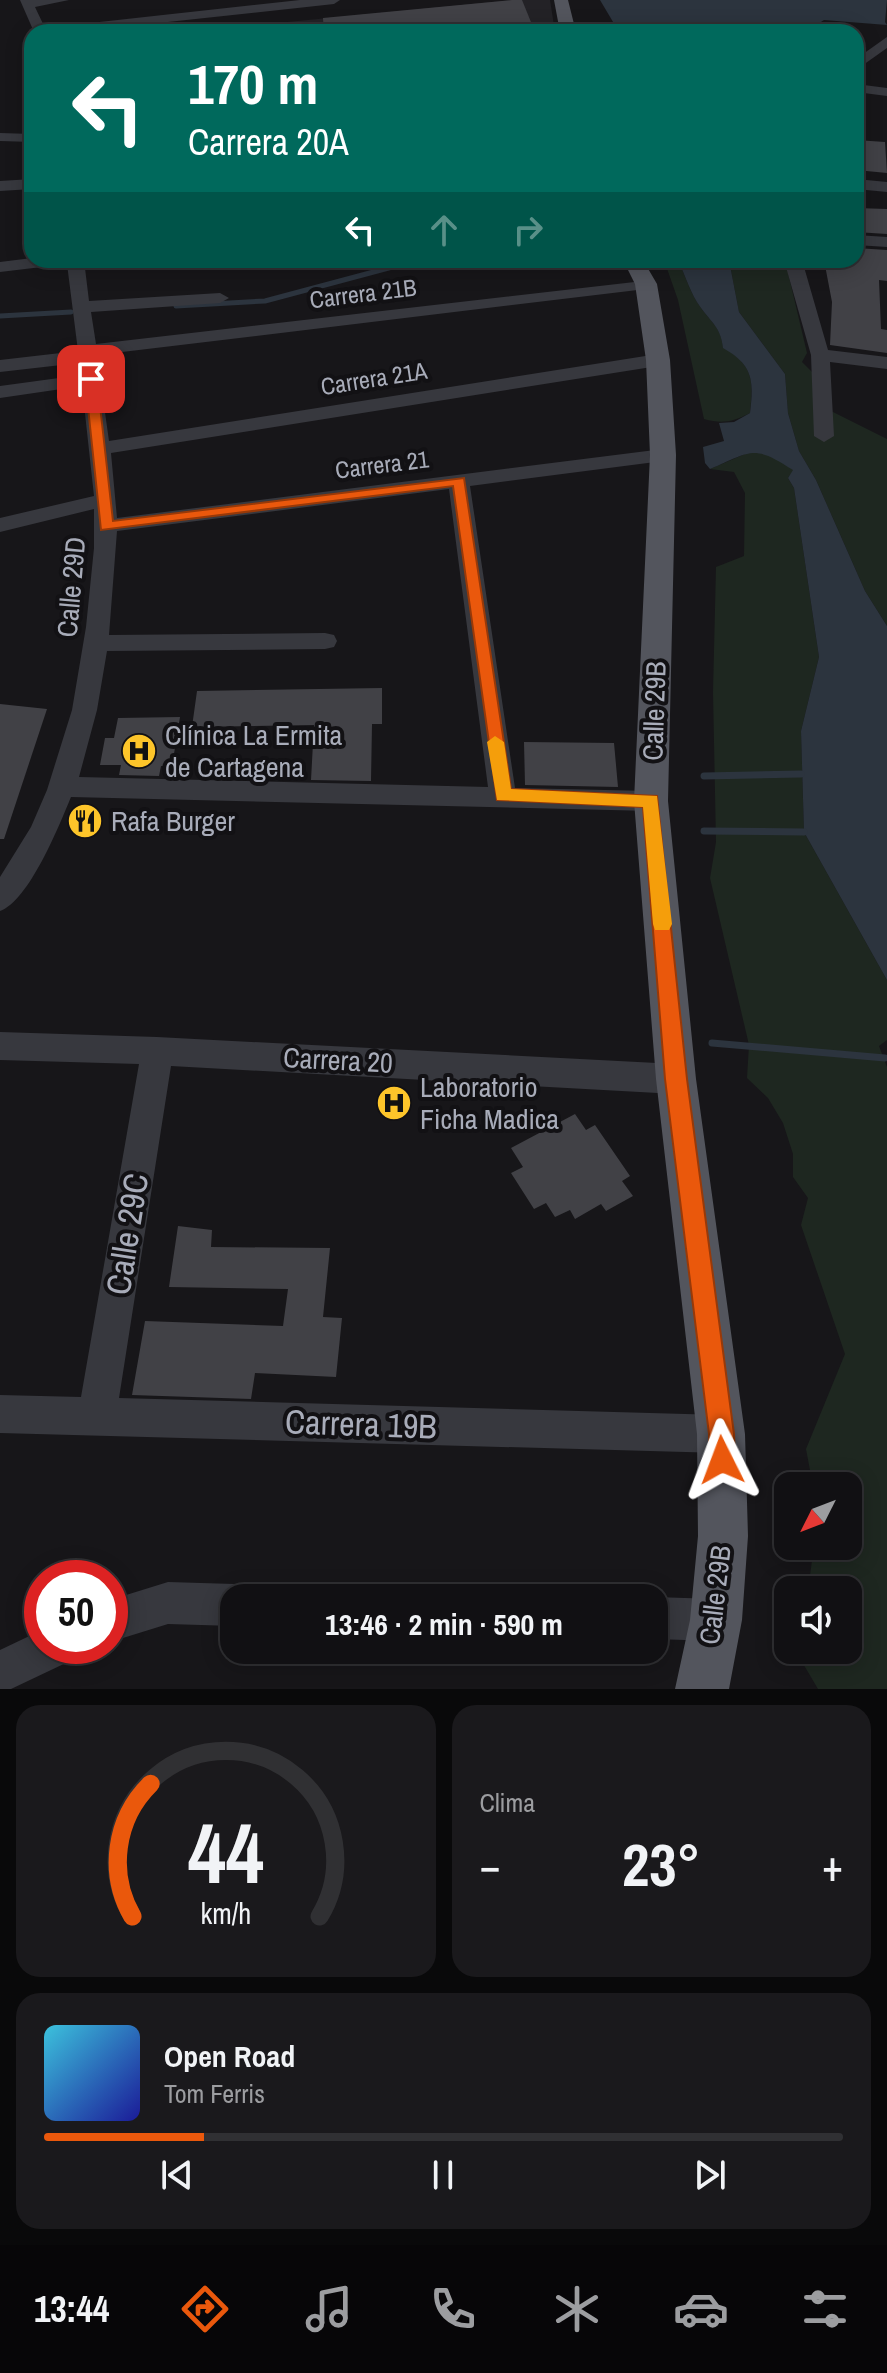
<!DOCTYPE html>
<html lang="es">
<head>
<meta charset="utf-8">
<style>
	body { margin:0; font-family:"Archivo Narrow",sans-serif; background:#1a191c; color:#f1f3f6; height:100vh; display:flex; flex-direction:column; font-size:30px; white-space:nowrap }
	* { box-sizing:border-box; margin:0 }
	p { font-size:26px; color:#9c9da0 }
	.icon { flex:none; width:44px; height:44px; fill:none; stroke:currentColor; stroke-width:2; stroke-linecap:round; stroke-linejoin:round }
	.map { position:relative; height:1689px; overflow:hidden }
	.side { display:flex; flex-direction:column; gap:16px; padding:16px; background:#09090a; flex:1 }
	.side>* { flex:none }
	.hud { position:absolute; left:24px; top:24px; width:840px; height:244px; border-radius:24px; box-shadow:0 4px 20px #0003,0 0 0 2px #303033; background:#00695c; color:#fff; overflow:hidden }
	.needle { width:52px; rotate:228deg }
	.controls { position:absolute; left:774px; top:1472px; display:grid; gap:16px }
	.controls a { display:grid; place-items:center; width:88px; height:88px; border-radius:16px; background:#111013; box-shadow:0 4px 20px #0003,0 0 0 2px #303033; font-size:40px }
	.speed { position:absolute; left:24px; top:1560px; display:flex; gap:16px; font-size:40px; font-weight:700; text-align:center }
	.speed>* { display:grid; place-content:center; width:104px; height:104px; border-radius:50%; background:#111013; box-shadow:0 4px 20px #0003,0 0 0 2px #303033; line-height:1 }
	.speed .limit { border:12px solid #d22; background:#fff; color:#111 }
	.pin { position:absolute; display:grid; place-items:center; width:68px; height:68px; color:#fff; margin:-34px; border-radius:16px; box-shadow:0 4px 12px #0006 }
	.me { position:absolute; width:88px; margin:-44px; rotate:357deg; stroke-linejoin:round; filter:drop-shadow(0 0 6px #0008) }
	.turn { display:flex; align-items:center; gap:28px; height:168px; padding:0 32px; font-size:36px }
	.turn .icon { width:104px; height:104px; stroke-width:2.5 }
	.turn b { display:block; font-size:56px; line-height:68px }
	.lanes { display:flex; align-items:center; height:76px; padding:0 32px; background:#0003; justify-content:center; gap:40px; direction:ltr }
	.lanes .off { opacity:.35 }
	.big { font-size:60px; font-weight:700; line-height:1.1 }
	.side .widget { flex:1; display:flex; flex-direction:column; justify-content:center; gap:12px; min-width:0; padding:0 28px; border-radius:24px; background:#1a191c }
	.side .dial { align-items:center; gap:0 }
	.dial svg { height:208px; overflow:visible; fill:none; stroke:#303033; stroke-width:7; stroke-linecap:round; text-anchor:middle }
	.dial text { fill:#f1f3f6; stroke:none }
	.song { display:flex; align-items:center; gap:24px }
	.cover { width:96px; height:96px; border-radius:12px; background:linear-gradient(135deg,hsl(190 70% 55%),hsl(240 70% 35%)) }
	.played { height:8px; border-radius:4px; background:linear-gradient(90deg,#ea580c 20%,#303033 20%) }
	.keys { display:flex; justify-content:space-around; direction:ltr }
	.heat { display:flex; justify-content:space-between; align-items:center; font-size:44px; direction:ltr }
	.side .tiles { flex:1; display:grid; gap:16px; grid-template-columns:1fr 1fr }
	.widget:last-child { grid-column:span 2 }
	.trip { position:absolute; left:220px; top:1584px; width:448px; height:80px; border-radius:24px; background:#111013; box-shadow:0 4px 20px #0003,0 0 0 2px #303033; font-weight:700; line-height:80px; text-align:center }
	.tabs { display:flex; height:128px; justify-content:space-around; align-items:center; background:#070608; color:#9c9da0 }
	.tabs .icon { width:56px; height:56px }
	.tabs .active { color:#ea580c }
	.tabs b { font-size:36px; color:#f1f3f6 }
	.map>svg:first-child { display:block }
	.built { fill:#232226 }
	.green { fill:#1e2720 }
	.water { fill:#2c343e }
	.lines { fill:none; stroke-linecap:round; stroke-linejoin:round }
	.stream-far1 { stroke:#2c343e; stroke-width:5 }
	.stream { stroke:#2c343e; stroke-width:7 }
	.building { fill:#414146 }
	.minor { fill:#37383e; fill-rule:evenodd }
	.major { fill:#53555d; fill-rule:evenodd }
	.route { fill:#ea580c; stroke:#983908; stroke-width:2 }
	.slow { fill:#f59e0b }
	.labels { text-anchor:middle; stroke-width:8; stroke-linejoin:round; paint-order:stroke }
	.far-street-label { font-size:24px; fill:#a8acb9; stroke:#121114 }
	.street-label { font-size:28px; fill:#a8acb9; stroke:#121114 }
	.poi-label { font-size:28px; fill:#a8acb9; stroke:#121114; text-anchor:start }
	.near-street-label { font-size:34px; fill:#a8acb9; stroke:#121114 }
</style>
</head>
<body>
<div class="map">
<svg width="887" height="1689" viewBox="0 0 887 1689">
	<rect width="100%" height="100%" fill="#171619"/>
	<path class="built" d="M512 0H550L555 32H226L225 28Z"/>
	<g class="green">
		<path d="M664 260H678C685 275 691 295 701 308 712 323 721 328 723 347 753 365 754 380 750 413 733 422 722 424 704 419L678 300Z"/>
		<path d="M729 260H785L807 353 802 362 824 384 829 410 887 439V626L865 591 816 480 799 451 788 413 785 374 739 312Z"/>
		<path d="M752 451 767 453 794 470 788 478 794 488 819 657 801 731 804 832 887 980V1040L879 1046 887 1067V1689H818L795 1650H848V1590H808L814 1546H848V1486H813L806 1449 845 1354 801 1225 808 1198 793 1177V1154L783 1123 768 1098 747 1078 749 1045 710 878 716 842 713 692 716 567 744 556 745 493 734 472 710 469Z"/>
	</g>
	<g class="water">
		<path d="M600 0H887L885 22 887 25 824 20 805 32H619Z"/>
		<path d="M678 260H729L739 312 785 374 788 413 799 451 816 480 865 591 887 626V980L804 832 801 731 819 657 794 488 788 478 793 470C753 444 752 451 710 469L705 463 703 447 724 441 719 423 734 422 750 413C754 380 753 365 723 348 721 328 712 323 701 308 691 295 685 275 678 260Z"/>
	</g>
	<g class="lines">
		<g class="stream-far1">
			<path d="M176 306 265 301 396 266 456 260"/>
			<path d="M0 316 71 312"/>
		</g>
		<g class="stream">
			<path d="M704 776 801 774"/>
			<path d="M704 831 804 832"/>
			<path d="M712 1043 885 1058"/>
		</g>
	</g>
	<g class="building">
		<path d="M512 0H522L535 32H324L323 18Z"/>
		<path d="M856 140 885 142 887 173 856 170Z"/>
		<path d="M856 208 887 209V234L856 232Z"/>
		<path d="M856 248 887 250V281L879 280 881 329 887 330V353L830 345 832 302 824 260H856Z"/>
		<path d="M382 688V724H372L371 781 311 780 314 725 192 727 197 691Z"/>
		<path d="M0 704 47 709 4 839H0Z"/>
		<path d="M180 717 172 766H161L159 776 119 775 121 765H100L105 738H114L118 718Z"/>
		<path d="M524 742 614 743 618 787 525 785Z"/>
		<path d="M575 1114 586 1130 595 1125 630 1176 622 1181 633 1196 606 1211 601 1204 575 1219 570 1210 555 1217 546 1203 534 1209 511 1173 523 1167 511 1148Z"/>
		<path d="M178 1226 212 1230 211 1247 330 1248 323 1317 342 1318 336 1377 255 1373 251 1399 132 1395 145 1321 283 1326 288 1289 169 1287Z"/>
	</g>
	<g class="lines">
		<g class="minor">
			<path d="M20 0H69L35 7 45 28 300 0H340L334 4 75 32H34Z"/>
			<path d="M887 37V48L856 70V59Z"/>
			<path d="M856 84 887 88V96L856 92Z"/>
			<path d="M0 133 32 134V142L0 141Z"/>
			<path d="M32 179V189L0 191V181Z"/>
			<path d="M856 179 887 182V192L856 189Z"/>
			<path d="M856 235 887 237V247L856 245Z"/>
			<path d="M32 258 84 260 89 301 220 293 229 298 220 303 91 312 96 344 652 280 655 284 646 289 97 355 109 441 658 354 665 356 668 360 665 364 658 366 111 453 117 518 663 449 670 451 673 455 663 461 470 486 515 788 651 791 661 794 665 801 661 808 651 811 71 797C59 826 29 901 0 911V877L31 827 47 790 72 710 86 627 94 548V509L0 532V518L94 496 82 386 0 398V386L81 375 79 363 0 372V360L78 351 67 264 0 272V262ZM449 489 488 787 79 777 97 710 107 651 325 649 334 647 337 641 334 635 325 633 109 635 117 531Z"/>
			<path d="M784 260H802L828 350 887 357V369L830 362 834 436 824 442 814 436 811 355Z"/>
			<path d="M0 1032 157 1037 676 1064 687 1069 692 1079 687 1089 676 1094 171 1066 119 1398 721 1415 735 1420 740 1434 735 1448 721 1453 0 1433V1395L81 1397 139 1064 0 1060Z"/>
			<path d="M168 1582 234 1584 249 1590 252 1598H234V1626L168 1624 110 1642V1600Z"/>
			<path d="M654 1597 716 1599 731 1605 737 1620 731 1635 716 1641 654 1639V1598H651Z"/>
			<path d="M42 1630V1646H76L70 1661 11 1689H0V1650Z"/>
		</g>
		<g class="major">
			<path d="M554 0H568L576 32H560Z"/>
			<path d="M623 260H643L657 284 670 360 676 455 668 801 696 1079 745 1434 748 1536 742 1620 729 1689H675L690 1620 698 1536 697 1434 656 1079 634 801 650 455 646 360 635 284Z"/>
		</g>
	</g>
	<path class="route" d="M91 375 97 379 113 521 464 478 511 789 657 796 687 1079 734 1434 735 1460 731 1469 722 1473 713 1469 709 1460V1434L665 1079 643 807 497 800 453 486 101 530 85 379Z"/>
	<path class="slow" d="M495 736 504 742 511 789 657 796 672 924 669 930H655L653 924 643 807 497 800 487 742Z"/>
	<defs>
		<g id="hospital-disc" transform="scale(1.8)"><circle r="9.5" fill="#fdc52a" stroke="#121114"/><path d="M-5-5h3v3.5h4V-5h3V5h-3V1.5h-4V5h-3Z" fill="#111"/></g>
		<g id="restaurant-disc" transform="scale(1.8)"><circle r="9.5" fill="#fdc52a" stroke="#121114"/><path d="M-5-6h1v4h1v-4h1v4h1v-4h1v5L-1.5 .5V6h-2V.5L-5-1ZM5-6V6H3V1.5H1.5Q1.5-4 5-6Z" fill="#111"/></g>
	</defs>
	<g fill-rule="evenodd">
		<use href="#hospital-disc" x="139" y="751"/>
		<use href="#restaurant-disc" x="85" y="821"/>
		<use href="#hospital-disc" x="394" y="1103"/>
	</g>
	<g class="labels">
		<g class="far-street-label">
			<text transform="translate(363 294) rotate(-7)" y="8">Carrera 21B</text>
			<text transform="translate(374 379) rotate(-9)" y="8">Carrera 21A</text>
			<text transform="translate(382 465) rotate(-7)" y="8">Carrera 21</text>
		</g>
		<g class="street-label">
			<text transform="translate(71 587) rotate(-85)" y="10">Calle 29D</text>
			<text transform="translate(654 711) rotate(-88)" y="10">Calle 29B</text>
			<text transform="translate(338 1060) rotate(3)" y="10">Carrera 20</text>
			<text transform="translate(715 1595) rotate(-83)" y="10">Calle 29B</text>
		</g>
		<g class="poi-label">
			<text x="165" y="745">Clínica La Ermita<tspan x="165" dy="32">de Cartagena</tspan></text>
			<text x="111" y="831">Rafa Burger</text>
			<text x="420" y="1097">Laboratorio<tspan x="420" dy="32">Ficha Madica</tspan></text>
		</g>
		<g class="near-street-label">
			<text transform="translate(127 1234) rotate(-81)" y="12">Calle 29C</text>
			<text transform="translate(361 1424) rotate(2)" y="12">Carrera 19B</text>
		</g>
	</g>
</svg>
<div class="controls">
<a><svg class="needle" viewBox="-14 -14 28 28"><path d="M0-13l5 13h-10z" fill="#e53935"/><path d="M0 13l5-13h-10z" fill="#9c9da0"/></svg></a>
<a><svg class="icon" aria-label="sound" viewBox="0 0 24 24"><path d="M4 9h4l5-4v14l-5-4H4zM17 9q2 3 0 6"/></svg></a>
</div>
<div class="speed"><div class="limit">50</div></div>
<div class="pin" style="left:91px;top:379px;background:#d93025"><svg class="icon" aria-label="arrive" viewBox="0 0 24 24"><path d="M6 21V4h12l-3 4 3 4H6"/></svg></div>
<svg class="me" style="left:722px;top:1460px" viewBox="-20 -20 40 40"><path d="M0-17L14 15 0 8-14 15z" fill="#ea580c" stroke="#fff" stroke-width="4"/></svg>
<div class="trip">13:46 · 2 min · 590 m</div>
<div class="hud">
<div class="turn"><svg class="icon" aria-label="left" viewBox="0 0 24 24"><path d="M17 20v-9H6M10 6l-5 5 5 5"/></svg><div><b>170 m</b>Carrera 20A</div></div>
<div class="lanes"><svg class="icon" aria-label="left" viewBox="0 0 24 24"><path d="M17 20v-9H6M10 6l-5 5 5 5"/></svg><svg class="icon off" aria-label="ahead" viewBox="0 0 24 24"><path d="M12 20V5M6 11l6-6 6 6"/></svg><svg class="icon off" aria-label="right" viewBox="0 0 24 24"><path d="M7 20v-9h11M14 6l5 5-5 5"/></svg></div>
</div>
</div>
<section class="side">
<div class="tiles">
<div class="widget dial"><svg viewBox="0 0 100 80">
<path d="M14 69A42 42 0 1 1 86 69"/>
<path d="M14 69A42 42 0 0 1 21 18" stroke="#ea580c"/>
<text x="50" y="56" font-size="32" font-weight="700">44</text>
<text x="50" y="72" font-size="11">km/h</text>
</svg></div>
<div class="widget"><p>Clima</p>
<div class="heat"><a>−</a><b class="big">23°</b><a>+</a></div>
</div>
<div class="widget">
<div class="song"><i class="cover"></i><div><b>Open Road</b><p>Tom Ferris</p></div></div>
<div class="played"></div>
<div class="keys"><svg class="icon" aria-label="previous" viewBox="0 0 24 24"><path d="M18 5L8 12l10 7zM5 5v14"/></svg><svg class="icon" aria-label="pause" viewBox="0 0 24 24"><path d="M8 5v14M16 5v14"/></svg><svg class="icon" aria-label="next" viewBox="0 0 24 24"><path d="M6 5l10 7-10 7zM19 5v14"/></svg></div>
</div>
</div>
</section>
<nav class="tabs">
<b>13:44</b>
<svg class="icon active" aria-label="directions" viewBox="0 0 24 24"><path d="M12 3l9 9-9 9-9-9zM9 14v-3h6M13 9l2 2-2 2"/></svg>
<svg class="icon" aria-label="music" viewBox="0 0 24 24"><path d="M9 18V5l10-2v13"/><circle cx="6" cy="18" r="3"/><circle cx="16" cy="16" r="3"/></svg>
<svg class="icon" aria-label="phone" viewBox="0 0 24 24"><path d="M5 4h4l2 5-3 2q2 4 5 5l2-3 5 2v4C11 20 4 13 5 4z"/></svg>
<svg class="icon" aria-label="climate" viewBox="0 0 24 24"><path d="M12 3v18M4 7l16 10M4 17L20 7"/></svg>
<svg class="icon" aria-label="car" viewBox="0 0 24 24"><path d="M5 17H2v-5l4-1 3-4h7l3 4 3 1v5h-3M9 17h6M6 11h13"/><circle cx="7" cy="17" r="2"/><circle cx="17" cy="17" r="2"/></svg>
<svg class="icon" aria-label="filters" viewBox="0 0 24 24"><path d="M4 7h16M4 17h16"/><circle cx="9" cy="7" r="2"/><circle cx="15" cy="17" r="2"/></svg>
</nav>
</body>
</html>
